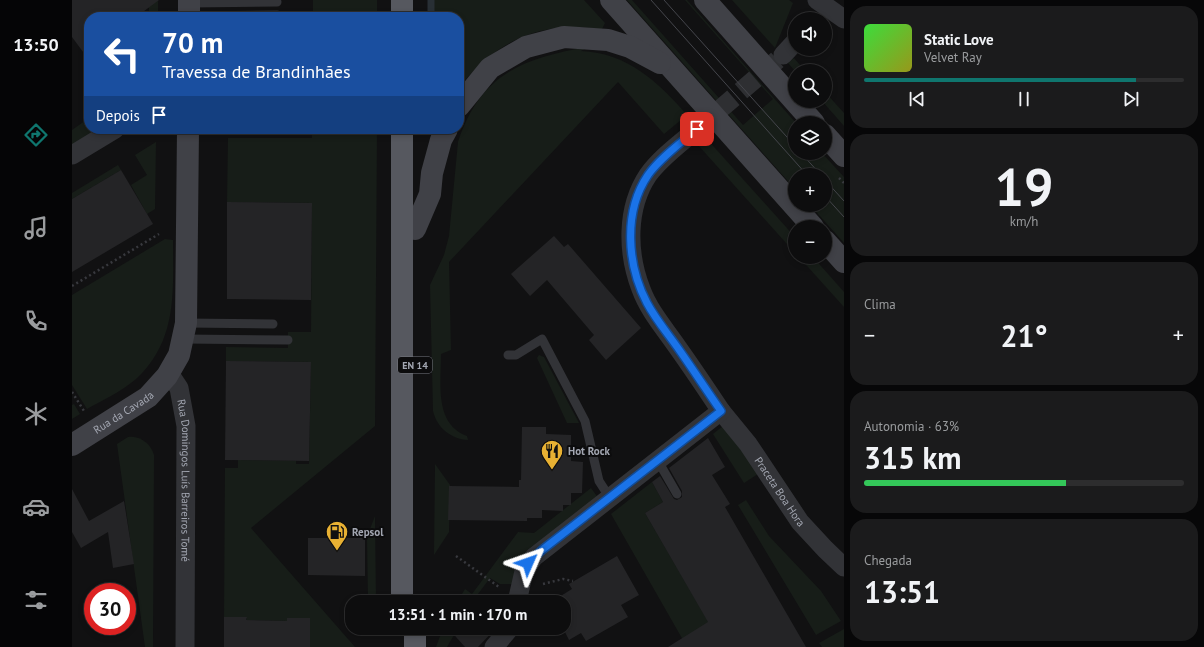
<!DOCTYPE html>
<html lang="pt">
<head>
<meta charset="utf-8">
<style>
	body { margin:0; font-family:"PT Sans",sans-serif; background:#1b1b1c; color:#f1f3f6; height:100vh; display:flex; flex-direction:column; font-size:15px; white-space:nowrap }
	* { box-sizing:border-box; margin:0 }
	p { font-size:13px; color:#9a9c9e }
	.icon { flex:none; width:22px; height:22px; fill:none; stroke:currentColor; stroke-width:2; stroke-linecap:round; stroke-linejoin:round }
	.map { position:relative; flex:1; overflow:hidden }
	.sheet { display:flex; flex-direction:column; gap:6px; padding:6px; background:#070708; width:360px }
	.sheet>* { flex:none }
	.top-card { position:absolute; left:12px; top:12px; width:380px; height:122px; border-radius:16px; box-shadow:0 2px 6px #0003,0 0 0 1px #2d2d2e; background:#1a4fa0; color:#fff; overflow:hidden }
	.buttons { position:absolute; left:716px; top:12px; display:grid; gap:8px }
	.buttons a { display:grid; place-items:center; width:44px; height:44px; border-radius:50%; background:#0d0d0e; box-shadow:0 2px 6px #0003,0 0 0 1px #2d2d2e; font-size:20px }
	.speed { position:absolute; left:12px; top:583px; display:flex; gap:8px; font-size:20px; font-weight:700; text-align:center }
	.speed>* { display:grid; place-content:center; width:52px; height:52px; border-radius:50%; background:#0d0d0e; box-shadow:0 2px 6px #0003,0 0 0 1px #2d2d2e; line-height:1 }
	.speed .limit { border:6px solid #d22; background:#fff; color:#111 }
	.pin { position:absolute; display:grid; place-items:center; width:34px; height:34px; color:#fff; margin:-17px; border-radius:8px; box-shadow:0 2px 6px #0006 }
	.me { position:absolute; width:44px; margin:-22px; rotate:47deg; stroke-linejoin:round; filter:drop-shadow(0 0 3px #0008) }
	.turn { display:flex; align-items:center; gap:14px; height:84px; padding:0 12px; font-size:18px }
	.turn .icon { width:52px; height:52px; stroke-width:2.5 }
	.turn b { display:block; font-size:28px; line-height:34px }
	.then { display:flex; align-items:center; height:38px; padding:0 12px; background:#0003; gap:8px; font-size:15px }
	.big { font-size:30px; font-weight:600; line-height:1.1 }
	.sheet .tile { flex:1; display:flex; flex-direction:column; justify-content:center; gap:6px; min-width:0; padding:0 14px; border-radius:16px; background:#1b1b1c }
	.sheet .dial { align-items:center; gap:0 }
	.dial b { font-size:52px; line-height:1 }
	.song { display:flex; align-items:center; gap:12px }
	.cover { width:48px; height:48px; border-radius:6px; background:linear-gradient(135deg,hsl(120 70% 55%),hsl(60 70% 35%)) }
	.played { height:4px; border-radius:2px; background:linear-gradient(90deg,#0f766e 85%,#2d2d2e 85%) }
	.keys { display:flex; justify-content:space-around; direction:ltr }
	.heat { display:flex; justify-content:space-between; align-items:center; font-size:22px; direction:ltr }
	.charge { height:6px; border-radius:3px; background:linear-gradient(90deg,#34c759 63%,#2d2d2e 0) }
	.trip { position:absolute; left:273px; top:595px; width:226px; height:40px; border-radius:16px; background:#0d0d0e; box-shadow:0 2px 6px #0003,0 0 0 1px #2d2d2e; font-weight:600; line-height:40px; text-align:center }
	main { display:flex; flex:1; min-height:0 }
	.tab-bar { display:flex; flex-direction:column; width:72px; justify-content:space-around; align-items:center; background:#050506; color:#9a9c9e }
	.tab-bar .icon { width:28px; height:28px }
	.tab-bar .current { color:#0f766e }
	.tab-bar b { font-size:18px; color:#f1f3f6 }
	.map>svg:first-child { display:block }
	.green { fill:#171d18 }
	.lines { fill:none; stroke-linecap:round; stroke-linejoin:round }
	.stream { stroke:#282f35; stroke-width:7 }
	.building { fill:#242426 }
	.minor-tunnel { stroke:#2e2f32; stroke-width:19; stroke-dasharray:19 10; stroke-linecap:butt }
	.path { stroke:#38393e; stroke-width:2.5; stroke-dasharray:2 3; stroke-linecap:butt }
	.service { stroke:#323337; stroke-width:9 }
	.minor { stroke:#323337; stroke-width:19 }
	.secondary { stroke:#404147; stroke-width:22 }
	.trunk { stroke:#56585f; stroke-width:22 }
	.tram { stroke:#45464c; stroke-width:1 }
	.route-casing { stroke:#114b97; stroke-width:10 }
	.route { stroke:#1a73e8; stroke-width:7 }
	.labels { text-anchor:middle; stroke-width:4; stroke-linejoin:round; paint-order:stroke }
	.shield { fill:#0c0c0d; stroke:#767880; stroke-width:1 }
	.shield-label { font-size:10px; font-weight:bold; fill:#a3a7b2 }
	.street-label { font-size:11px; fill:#a3a7b2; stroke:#0c0c0d }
	.poi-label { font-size:11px; font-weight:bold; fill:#a3a7b2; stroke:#0c0c0d; text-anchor:start }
</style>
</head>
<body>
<main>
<nav class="tab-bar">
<b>13:50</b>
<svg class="icon current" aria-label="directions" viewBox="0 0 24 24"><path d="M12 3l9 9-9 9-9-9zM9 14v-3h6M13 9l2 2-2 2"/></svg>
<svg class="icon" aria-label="music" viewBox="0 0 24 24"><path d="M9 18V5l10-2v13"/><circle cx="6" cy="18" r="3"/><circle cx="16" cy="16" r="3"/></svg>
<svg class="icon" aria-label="phone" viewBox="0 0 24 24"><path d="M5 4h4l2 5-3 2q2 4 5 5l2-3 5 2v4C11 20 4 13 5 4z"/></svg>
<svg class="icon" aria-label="climate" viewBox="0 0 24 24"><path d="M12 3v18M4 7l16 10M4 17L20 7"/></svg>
<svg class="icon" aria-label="car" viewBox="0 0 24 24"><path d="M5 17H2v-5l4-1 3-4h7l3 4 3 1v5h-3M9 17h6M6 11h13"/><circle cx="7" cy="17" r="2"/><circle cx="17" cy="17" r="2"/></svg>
<svg class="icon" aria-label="filters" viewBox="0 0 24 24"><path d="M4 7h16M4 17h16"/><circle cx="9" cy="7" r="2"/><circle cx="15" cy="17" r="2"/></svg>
</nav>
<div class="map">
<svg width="772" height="647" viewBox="0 0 772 647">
	<rect width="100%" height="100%" fill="#111112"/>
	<g class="green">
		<rect x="77" y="0" width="9" height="17"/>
		<rect x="241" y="0" width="64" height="17"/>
		<path d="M361 0H512L533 23 530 29C467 21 427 39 387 87V17H361Z"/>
		<path d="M555 0H560L671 125 701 99 613 0H615L724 123 723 153H750L772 177V243L738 205H753V175H723V189Z"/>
		<path d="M660 0H717L721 3 703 48Z"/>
		<path d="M516 47 509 51C556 53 586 82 615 115L592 134 546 82 377 262 379 350 369 354C369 383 362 424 395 436L396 440C379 439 365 428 361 411L358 285 372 255 377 236 386 142C408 74 451 58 516 47Z"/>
		<path d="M722 58 733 71H723L716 63Z"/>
		<path d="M753 92 772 113V126L750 101H753Z"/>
		<path d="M17 118V129H27L0 145V130Z"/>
		<path d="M240 129H305L303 426 179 528 283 647H238V618H215V621L174 620 175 618 152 617 153 468H166V460L224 461V464H237L239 362 154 361V347L216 348V332H239L240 203 155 202 156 138H240Z"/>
		<path d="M634 138 723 237V253L626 145Z"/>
		<path d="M84 142 83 209 75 214 59 185 75 175 63 155Z"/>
		<path d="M46 165 49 170 0 199V193Z"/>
		<path d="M93 239 101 240C101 291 106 340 64 379 50 391 31 400 15 409L0 385V295Z"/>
		<path d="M727 257H741L772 292V307Z"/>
		<path d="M467 355 472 357 507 423H495L465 358Z"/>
		<path d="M2 404 8 414 0 419V405Z"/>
		<path d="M651 426 689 472 672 483 641 434Z"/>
		<path d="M56 437C68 435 79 444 82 455L81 647H73L45 444Z"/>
		<path d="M363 464 378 485 377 532 362 555Z"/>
		<path d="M580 482 591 502 573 513 651 647H615L539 514Z"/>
		<path d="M519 488 527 499 443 584H428L418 578 400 602H385L393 589 400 594 446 532 462 533Z"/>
		<path d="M674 500 697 536 749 591 769 621 744 635 666 505Z"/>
		<path d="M303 516 304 602H296L295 537Z"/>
		<path d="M371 628H386L375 647H364Z"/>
		<path d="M772 629V647H750L747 643Z"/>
	</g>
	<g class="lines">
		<path class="stream" d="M359 0V17"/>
	</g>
	<g class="building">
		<path d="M0 0H87L64 17H17V60L0 37Z"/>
		<path d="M49 170 81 224 0 272V199Z"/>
		<path d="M155 202 240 203 239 300 155 299Z"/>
		<path d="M482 236 492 247 496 244 569 328 534 360 517 340 522 335 475 280 458 296 439 274Z"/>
		<path d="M154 361 239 362 237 461 153 460Z"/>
		<path d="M450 427H474V434L499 435V461L511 462 510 493H499V505H491V511L470 510V518H455V521L376 520 377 486 447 487V480H449Z"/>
		<path d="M636 438 653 467 640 475 658 504 653 507 734 647H596L636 622 573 513 591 502 580 482 588 476 602 499 605 500 610 497V491L597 468Z"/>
		<path d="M0 489 17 521 52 501 62 564 41 568 36 532 9 548 0 532Z"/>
		<path d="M236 538H293V576L236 575Z"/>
		<path d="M545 556 567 595 549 605 556 617 514 641 509 633 497 640 491 628H492V602H479L500 589 497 584Z"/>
		<path d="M152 617H175L174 620 215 621V618H238V647H152Z"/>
		<path d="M376 628H424L406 647H393Z"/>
	</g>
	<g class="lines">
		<path class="minor-tunnel" d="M625 129 711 55"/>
		<g class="path">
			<path d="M767 178 772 183"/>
			<path d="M0 286 87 234"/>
			<path d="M0 392 12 411"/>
			<path d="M384 556 427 587"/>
			<path d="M471 584 491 579 501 581"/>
		</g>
		<g class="service">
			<path d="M117 3 205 2"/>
			<path d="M117 16 205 15"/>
			<path d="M114 323 201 324"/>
			<path d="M112 339 216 340"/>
			<path d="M436 355H444L470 339 513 421 527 481 538 498"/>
			<path d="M586 461 605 494"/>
		</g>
		<g class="minor">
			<path d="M745 0 772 19"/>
			<path d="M711 55 723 42"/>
			<path d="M0 155 43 129"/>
			<path id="s1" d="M97 373 107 388 114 426 113 647"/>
			<path id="s2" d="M649 411 676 444 728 522 753 549 772 567"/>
			<path d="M445 602 452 571 462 557 649 411C635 390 621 369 606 348 593 329 577 311 569 289 555 253 554 208 576 175 589 157 609 143 625 129"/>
			<path d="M422 647 438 628"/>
		</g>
		<g class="secondary">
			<path d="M539 0 741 227"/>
			<path d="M633 0 742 123"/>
			<path d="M117 17V0"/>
			<path d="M387 106 418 68 454 47 492 37 536 40 558 47 588 63"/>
			<path d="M753 135 772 156"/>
			<path d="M343 229 358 194 360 173 369 140 375 129"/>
			<path d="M753 241 772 262"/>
			<path id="s3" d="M0 445 76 397 95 376 107 355 114 323 116 129"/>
		</g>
		<g class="trunk">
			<path d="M330 0V17"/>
			<path d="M330 602V129"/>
			<path d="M343 628V647"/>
		</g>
		<g class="tram">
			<path d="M579 0 735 175"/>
			<path d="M592 0 723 146"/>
			<path d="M729 153 749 175"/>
			<path d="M753 180 772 201"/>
			<path d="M753 196 772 217"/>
		</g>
	</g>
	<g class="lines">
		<g class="route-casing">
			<path id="route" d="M456 563 470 550 649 411C635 391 622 371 608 351 597 335 584 320 575 303 555 265 551 212 576 175 589 157 609 143 625 129"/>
		</g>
		<use href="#route" class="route"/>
	</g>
	<defs>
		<g id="restaurant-pin" transform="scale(1.15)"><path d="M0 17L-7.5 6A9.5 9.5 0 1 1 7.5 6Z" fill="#e8b133" stroke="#0c0c0d"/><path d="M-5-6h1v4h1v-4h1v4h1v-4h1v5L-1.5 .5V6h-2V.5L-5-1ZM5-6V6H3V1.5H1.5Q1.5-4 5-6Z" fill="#111"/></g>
		<g id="fuel-pin" transform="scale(1.15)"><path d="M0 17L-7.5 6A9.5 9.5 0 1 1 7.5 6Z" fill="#e8b133" stroke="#0c0c0d"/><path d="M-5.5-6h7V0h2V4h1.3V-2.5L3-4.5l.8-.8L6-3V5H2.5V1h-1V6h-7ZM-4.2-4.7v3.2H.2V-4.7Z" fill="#111"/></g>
	</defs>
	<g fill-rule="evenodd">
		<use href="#restaurant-pin" x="480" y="451"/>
		<use href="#fuel-pin" x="265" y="532"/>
	</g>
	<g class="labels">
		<rect class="shield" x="326" y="357" width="34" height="16" rx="3"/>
		<g class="shield-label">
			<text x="343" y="369">EN 14</text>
		</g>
		<g class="street-label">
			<text dy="4" stroke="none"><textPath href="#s3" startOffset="61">Rua da Cavada</textPath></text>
			<text dy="4" stroke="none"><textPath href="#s1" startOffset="111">Rua Domingos Luís Barreiros Tomé</textPath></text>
			<text dy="4" stroke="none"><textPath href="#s2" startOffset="100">Praceta Boa Hora</textPath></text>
		</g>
		<g class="poi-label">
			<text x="496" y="455">Hot Rock</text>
			<text x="280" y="536">Repsol</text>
		</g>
	</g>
</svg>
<div class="buttons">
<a><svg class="icon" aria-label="sound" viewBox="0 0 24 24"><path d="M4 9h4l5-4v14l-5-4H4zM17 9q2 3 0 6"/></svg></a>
<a><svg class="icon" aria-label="search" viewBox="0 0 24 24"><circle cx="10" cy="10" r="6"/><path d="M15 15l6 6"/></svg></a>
<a><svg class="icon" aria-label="layers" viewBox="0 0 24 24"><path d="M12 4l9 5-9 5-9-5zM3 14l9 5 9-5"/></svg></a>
<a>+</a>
<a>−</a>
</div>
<div class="speed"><div class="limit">30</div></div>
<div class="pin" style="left:625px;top:129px;background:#d93025"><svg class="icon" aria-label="arrive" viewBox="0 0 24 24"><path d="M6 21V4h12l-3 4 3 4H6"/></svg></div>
<svg class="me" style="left:456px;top:563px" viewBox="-20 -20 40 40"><path d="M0-17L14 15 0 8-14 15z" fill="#1a73e8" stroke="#fff" stroke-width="4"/></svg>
<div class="trip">13:51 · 1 min · 170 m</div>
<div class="top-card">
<div class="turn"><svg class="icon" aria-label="left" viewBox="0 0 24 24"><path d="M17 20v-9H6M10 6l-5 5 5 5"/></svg><div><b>70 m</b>Travessa de Brandinhães</div></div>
<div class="then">Depois<svg class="icon" aria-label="arrive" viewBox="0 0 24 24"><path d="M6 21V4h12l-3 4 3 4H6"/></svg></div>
</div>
</div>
<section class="sheet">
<div class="tile">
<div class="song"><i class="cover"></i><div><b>Static Love</b><p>Velvet Ray</p></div></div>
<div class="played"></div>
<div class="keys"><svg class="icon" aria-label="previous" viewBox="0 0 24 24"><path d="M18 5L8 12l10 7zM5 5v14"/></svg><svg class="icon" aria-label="pause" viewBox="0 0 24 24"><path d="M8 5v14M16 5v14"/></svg><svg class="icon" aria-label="next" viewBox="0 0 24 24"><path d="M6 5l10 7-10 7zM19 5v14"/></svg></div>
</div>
<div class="tile dial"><b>19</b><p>km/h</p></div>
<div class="tile"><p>Clima</p>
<div class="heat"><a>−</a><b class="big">21°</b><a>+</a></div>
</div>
<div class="tile"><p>Autonomia · 63%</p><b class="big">315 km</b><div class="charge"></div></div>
<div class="tile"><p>Chegada</p><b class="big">13:51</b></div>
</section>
</main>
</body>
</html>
